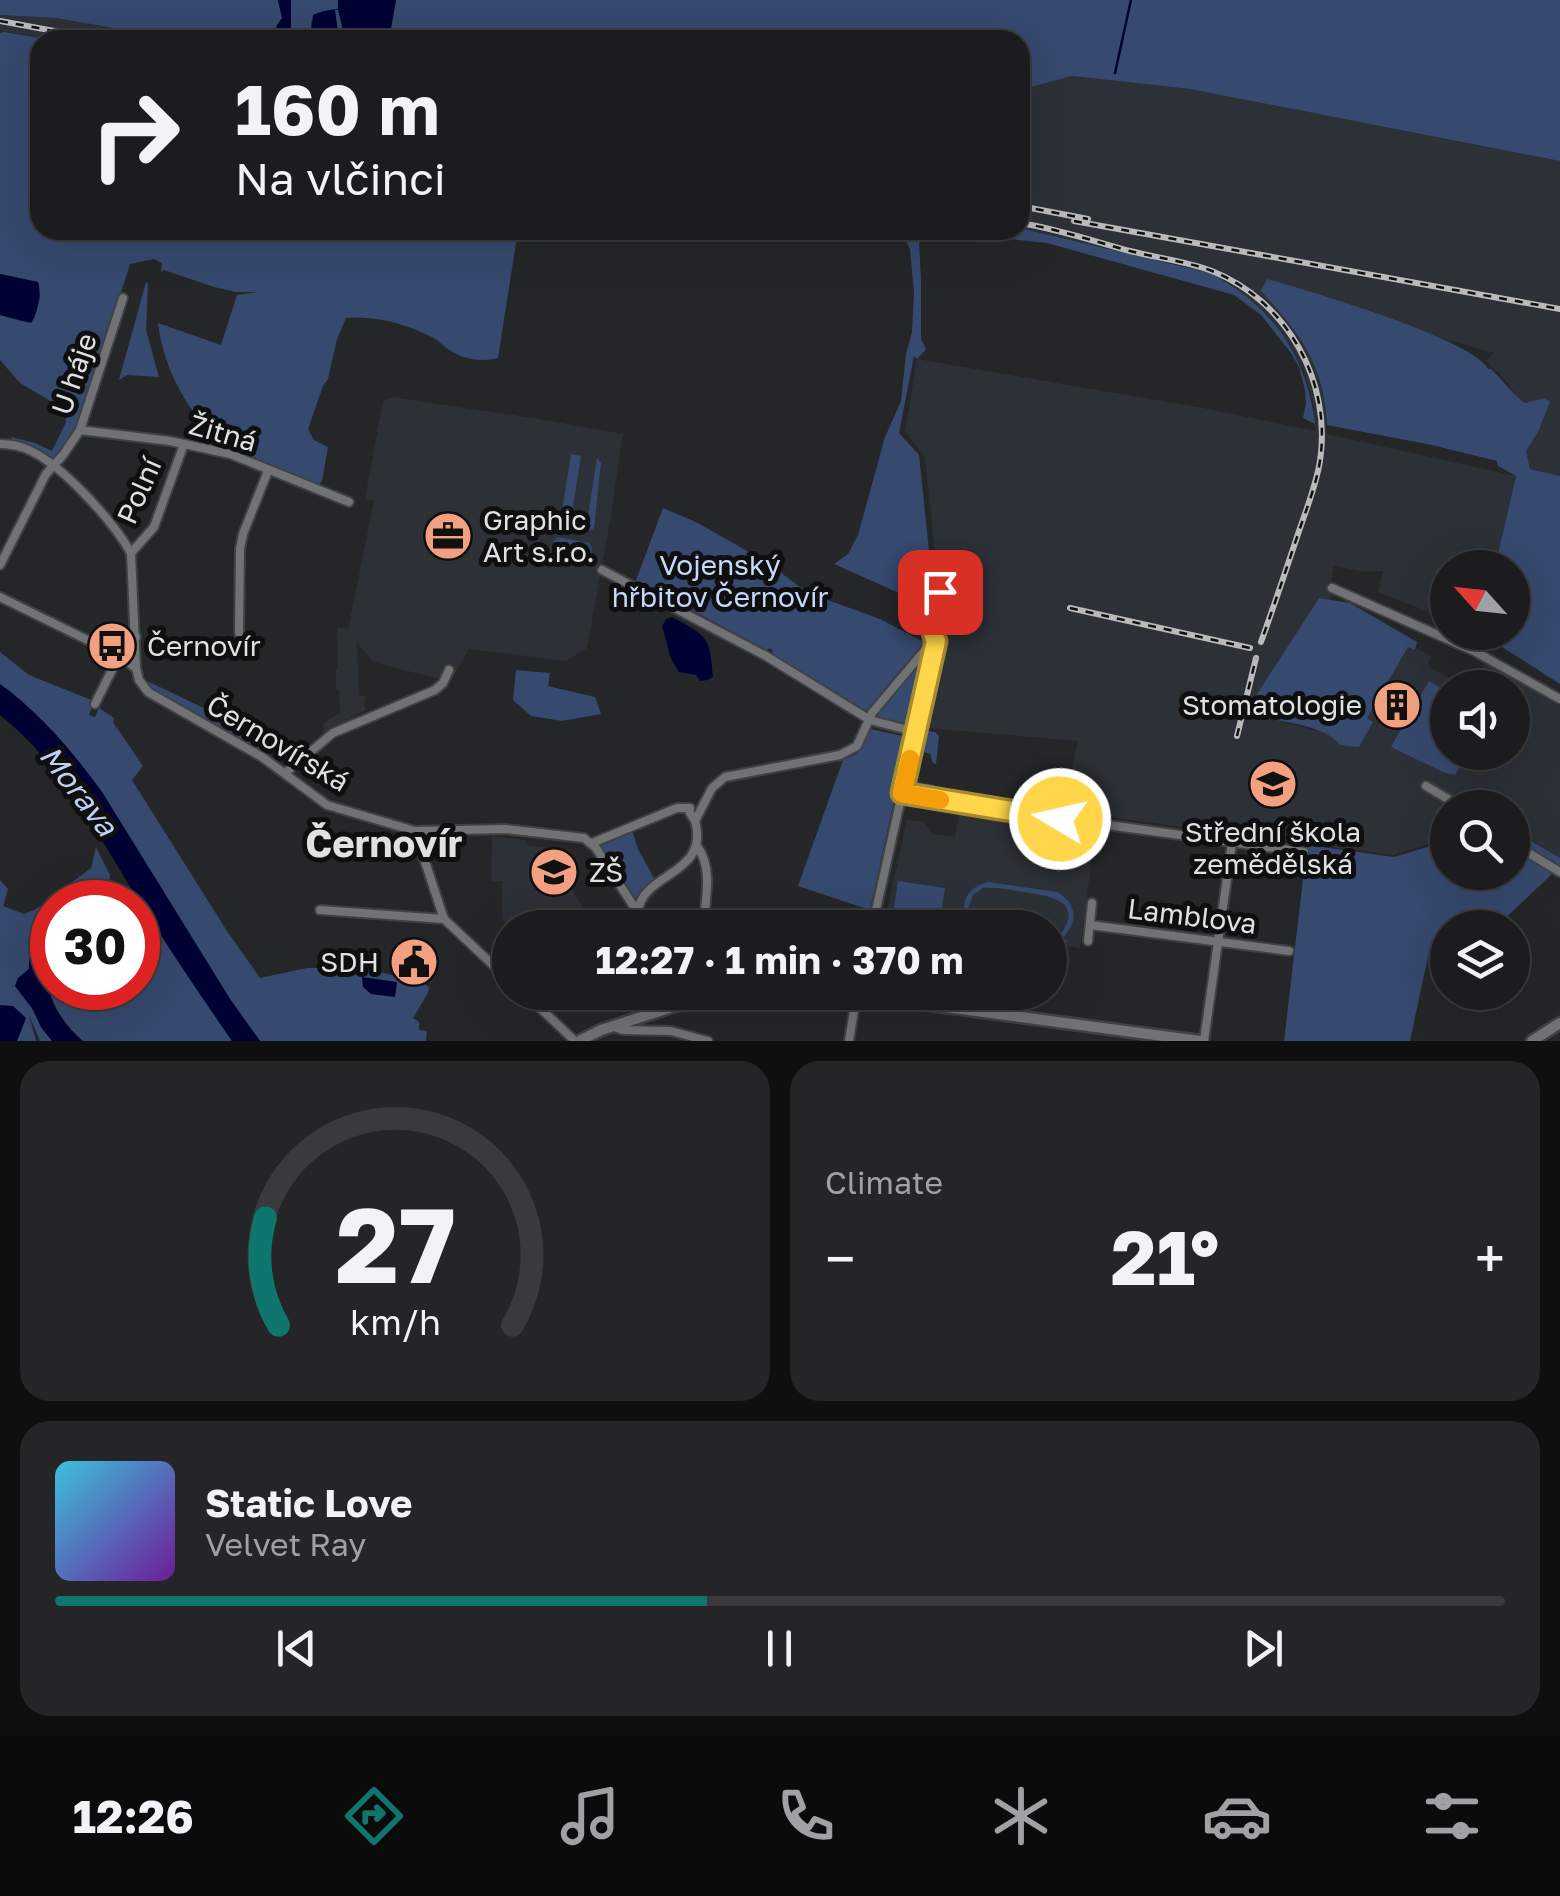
<!DOCTYPE html>
<html lang="en">
<head>
<meta charset="utf-8">
<style>
	body { margin:0; font-family:"Golos Text",sans-serif; background:#252527; color:#f1f3f6; height:100vh; display:flex; flex-direction:column; font-size:38px; white-space:nowrap }
	* { box-sizing:border-box; margin:0 }
	p { font-size:32px; color:#a0a1a4 }
	.icon { flex:none; width:55px; height:55px; fill:none; stroke:currentColor; stroke-width:2; stroke-linecap:round; stroke-linejoin:round }
	.map { position:relative; height:1041px; overflow:hidden }
	.drawer { display:flex; flex-direction:column; gap:20px; padding:20px; background:#0f0f10; flex:1 }
	.drawer>* { flex:none }
	.banner { position:absolute; left:30px; top:30px; width:1000px; height:210px; border-radius:30px; box-shadow:0 10px 40px #0002,0 0 0 2px #3a3a3c; background:#1c1c1e; color:#f1f3f6; overflow:hidden }
	.needle { width:65px; rotate:297deg }
	.controls { position:absolute; left:1430px; top:550px; display:grid; gap:20px }
	.controls a { display:grid; place-items:center; width:100px; height:100px; border-radius:50%; background:#1c1c1e; box-shadow:0 10px 40px #0002,0 0 0 2px #3a3a3c; font-size:50px }
	.speed { position:absolute; left:30px; top:880px; display:flex; gap:20px; font-size:50px; font-weight:700; text-align:center }
	.speed>* { display:grid; place-content:center; width:130px; height:130px; border-radius:50%; background:#1c1c1e; box-shadow:0 10px 40px #0002,0 0 0 2px #3a3a3c; line-height:1 }
	.speed .limit { border:15px solid #d22; background:#fff; color:#111 }
	.pin { position:absolute; display:grid; place-items:center; width:85px; height:85px; color:#fff; margin:-42px; border-radius:20px; box-shadow:0 5px 15px #0006 }
	.me { position:absolute; width:110px; margin:-55px; rotate:279deg; stroke-linejoin:round; filter:drop-shadow(0 0 8px #0008) }
	.turn { display:flex; align-items:center; gap:35px; height:210px; padding:0 40px; font-size:45px }
	.turn .icon { width:130px; height:130px; stroke-width:2.5 }
	.turn b { display:block; font-size:70px; line-height:85px }
	.big { font-size:75px; font-weight:700; line-height:1.1 }
	.drawer .card { flex:1; display:flex; flex-direction:column; justify-content:center; gap:15px; min-width:0; padding:0 35px; border-radius:30px; background:#252527 }
	.drawer .dial { align-items:center; gap:0 }
	.dial svg { height:260px; overflow:visible; fill:none; stroke:#3a3a3c; stroke-width:7; stroke-linecap:round; text-anchor:middle }
	.dial text { fill:#f1f3f6; stroke:none }
	.song { display:flex; align-items:center; gap:30px }
	.cover { width:120px; height:120px; border-radius:15px; background:linear-gradient(135deg,hsl(190 70% 55%),hsl(280 70% 35%)) }
	.played { height:10px; border-radius:5px; background:linear-gradient(90deg,#0f766e 45%,#3a3a3c 45%) }
	.keys { display:flex; justify-content:space-around; direction:ltr }
	.heat { display:flex; justify-content:space-between; align-items:center; font-size:55px; direction:ltr }
	.drawer .tiles { flex:1; display:grid; gap:20px; grid-template-columns:1fr 1fr }
	.card:last-child { grid-column:span 2 }
	.trip { position:absolute; left:492px; top:910px; width:575px; height:100px; border-radius:50px; background:#1c1c1e; box-shadow:0 10px 40px #0002,0 0 0 2px #3a3a3c; font-weight:700; line-height:100px; text-align:center }
	.tabs { display:flex; height:160px; justify-content:space-around; align-items:center; background:#0b0b0c; color:#a0a1a4 }
	.tabs .icon { width:70px; height:70px }
	.tabs .selected { color:#0f766e }
	.tabs b { font-size:45px; color:#f1f3f6 }
	.map>svg:first-child { display:block }
	.built { fill:#2c3037 }
	.green { fill:#36496e }
	.water { fill:#000234 }
	.lines { fill:none; stroke-linecap:round; stroke-linejoin:round }
	.stream { stroke:#000234; stroke-width:2.5 }
	.minor-casing { stroke:#404143; stroke-width:12 }
	.tertiary-casing { stroke:#404143; stroke-width:15 }
	.minor { stroke:#717275; stroke-width:8 }
	.tertiary { stroke:#717275; stroke-width:10 }
	.rail-casing { stroke:#b9babb; stroke-width:6 }
	.rail { stroke:#0f0f10; stroke-width:2.5; stroke-dasharray:8; stroke-linecap:butt }
	.route-casing { stroke:#a68a30; stroke-width:25 }
	.route { stroke:#ffd54a; stroke-width:18 }
	.slow { stroke:#f59e0b; stroke-width:18 }
	.labels { text-anchor:middle; stroke-width:10; stroke-linejoin:round; paint-order:stroke }
	.street-label { font-size:28px; fill:#e0e1e2; stroke:#0f0f10 }
	.poi-label { font-size:28px; fill:#e0e1e2; stroke:#0f0f10; text-anchor:start }
	.park-label { font-size:28px; fill:#c7d9fb; stroke:#0f0f10 }
	.water-label { font-size:30px; font-style:italic; fill:#c0d2f4; stroke:#0f0f10 }
	.district-label { font-size:38px; font-weight:bold; fill:#e0e1e2; stroke:#0f0f10 }
</style>
</head>
<body>
<div class="map">
<svg width="1560" height="1041" viewBox="0 0 1560 1041">
	<rect width="100%" height="100%" fill="#252628"/>
	<g class="built">
		<path d="M0 15 56 18 183 40H56L0 31Z"/>
		<path d="M1072 76 1190 89 1560 161V476L1530 469 1526 451 1538 432 1544 398 1525 403 1518 399 1509 385 1486 360 1494 353 1441 338 1347 305 1266 280 1262 291 1295 328 1312 355 1325 401 1327 434 1516 476 1495 567 1448 568 1447 619 1378 592 1383 571 1365 572 1334 566 1331 582 1334 584 1330 600 1318 599 1245 716 1279 721 1322 732 1358 747 1373 723 1366 718 1408 647 1415 650 1417 648 1431 656 1428 666 1465 687 1448 688V752H1512V688L1470 687 1485 663 1560 706V868L1513 840 1512 808 1464 807 1424 788 1454 807 1448 808 1447 838 1393 855 1063 811 1078 741 927 728 948 632 962 606 958 591 938 584 925 457 905 432 917 359 1203 408 1315 431 1313 404 1303 370 1290 345 1270 319 1228 282 1210 272 1020 228V90Z"/>
		<path d="M392 397 539 419 623 434 610 521 587 648 566 661 469 649 450 682 373 662 357 643 359 696H366L364 706 366 710 324 733 323 723 340 713 339 690 336 689V671L338 669 337 627 348 629 374 501 365 499 383 401Z"/>
		<path d="M959 813 972 815 973 817 1095 835 1080 948 1050 944V928H883L907 820 924 822 933 834 955 837Z"/>
		<path d="M492 836 525 840 526 845 566 850 572 890 596 927H512L502 919V881H491Z"/>
	</g>
	<g class="green">
		<path d="M0 0H278L282 18 277 25 276 37 279 40H184L56 18 0 15Z"/>
		<path d="M291 0H338L343 33 349 40H339L334 10 311 21V33L308 40H294L291 36Z"/>
		<path d="M396 0H1560V161L1190 89 1072 76 1020 90V40H400L391 28Z"/>
		<path d="M4 32 53 40H40V230H518L498 358C483 362 465 360 451 351 444 347 439 341 432 337 406 324 375 315 346 318L337 339 328 379 323 386 308 429 314 440 328 447 322 481 319 485C292 476 263 466 238 452 193 426 164 373 158 323L221 345 237 295 258 292H236L214 287 164 270 161 272 162 263 154 259 130 264 78 429 59 454 56 458C41 457 28 445 13 441L11 437 35 443 52 451 66 422 65 415 52 402 20 383 0 360V315L21 321 34 319 40 297 38 282 0 274V33Z"/>
		<path d="M1020 228 1210 273C1271 305 1307 355 1315 424L1303 418 1306 403 1305 390 1299 367 1291 353 1261 315 1234 295 1047 243 964 234 948 230H1020Z"/>
		<path d="M900 230H924L920 232 919 240 921 281V339L926 349 917 359 914 356 899 433 919 455 932 580 928 606 834 564 848 554 858 535 885 437 901 401 906 354 912 332 914 292 910 249Z"/>
		<path d="M1267 279C1306 290 1473 339 1488 369H1491C1501 378 1516 398 1525 403L1544 398 1550 402 1538 432 1526 451 1530 469 1560 476V684L1483 635V633L1512 632V568L1495 567 1516 476 1498 466 1497 461 1432 445 1327 425C1323 363 1302 336 1261 291Z"/>
		<path d="M146 282 148 284 146 330 159 377 127 375 119 380Z"/>
		<path d="M571 454 581 456 572 513 562 511Z"/>
		<path d="M597 458 601 463 594 528 590 531 587 522Z"/>
		<path d="M663 508 696 522 765 561 807 592 810 598 814 595 880 619 924 642 866 711 773 654 771 648 766 650 679 603V600L675 598 672 600 635 583Z"/>
		<path d="M558 537 589 543C593 549 593 553 589 559L577 556 555 543 553 541Z"/>
		<path d="M1319 598 1350 603 1417 642 1415 650 1408 647 1367 718 1373 722 1359 747 1340 745C1325 724 1269 719 1243 716Z"/>
		<path d="M0 652 29 675 94 701 89 715 95 717 99 708 114 718 113 722 143 766 132 780 227 931 260 978 307 968H353L372 970 423 983 429 987 428 993 413 1018 419 1022V1030L427 1031 426 1041H260L230 999 102 792C72 751 41 714 0 684Z"/>
		<path d="M927 654 911 722 902 725 880 720 877 714Z"/>
		<path d="M516 670 550 673 548 686 595 697 601 714 562 721 531 716 513 700Z"/>
		<path d="M143 679 214 713 266 743 260 752 150 689Z"/>
		<path d="M1429 681 1447 692 1448 752 1467 753 1455 775 1445 773 1391 747 1405 722 1413 715 1416 704Z"/>
		<path d="M870 729 908 737 870 910 798 886 843 760 856 754Z"/>
		<path d="M927 731 935 732 939 736 936 764 933 763 930 754 924 752 917 782 934 785 942 791 963 796 920 789 916 785Z"/>
		<path d="M632 830 638 849 655 880 634 903 631 902 598 844Z"/>
		<path d="M1512 830 1560 858V869L1513 840Z"/>
		<path d="M1447 841 1448 872H1512L1513 846 1555 871 1496 927 1448 928 1447 950 1430 947 1410 1041H1284L1307 845 1394 857Z"/>
		<path d="M96 847 110 875 107 902H91L94 898 84 891 68 902H52V916C38 930 39 947 31 965 27 973 19 976 15 986L38 1016 41 1027 52 1041H40L29 1015 36 1041H0V880L8 889 3 906 24 914 36 909 87 871 91 868Z"/>
		<path d="M898 881 945 888 940 920 931 919 930 927H891Z"/>
		<path d="M988 882 1057 892C1077 903 1079 922 1062 939L1067 940 1066 945 1050 943V937L1062 932C1084 899 1046 896 1024 892 1010 890 997 887 983 888L973 895 968 909 974 922 983 927H949L950 923 969 926C959 906 964 888 988 882Z"/>
		<path d="M142 906 232 1041H83C60 1022 38 986 52 955V988H138V909Z"/>
	</g>
	<g class="water">
		<path d="M278 0H291V36L294 40H279L275 37 277 25 282 18Z"/>
		<path d="M338 0H396L391 28 400 40H349L344 33 338 10H335L339 40H308L311 33 313 15C321 11 329 10 338 9Z"/>
		<path d="M0 274 38 282C42 294 37 314 31 323L0 315Z"/>
		<path d="M672 617C707 636 710 636 713 677L707 680 700 681 696 675 679 672 671 659 662 626 666 619Z"/>
		<path d="M0 684C41 714 72 751 102 792L230 999 260 1041H232C198 992 165 943 134 893 96 831 58 761 0 715Z"/>
		<path d="M52 916C53 928 55 944 52 956 51 959 49 961 49 964 40 991 63 1025 83 1041H52L41 1027 32 1008 15 986 18 978 29 969C28 948 37 930 52 916Z"/>
		<path d="M362 977 397 982 395 997 371 994 363 987Z"/>
		<path d="M0 1005 13 1006 26 1018 17 1041H0Z"/>
	</g>
	<g class="lines">
		<path class="stream" d="M1115 73 1131 0"/>
		<g class="minor-casing">
			<g id="minor">
				<path d="M80 430 170 441 230 454 349 502"/>
				<path d="M0 444C11 444 21 446 31 451 64 467 113 521 131 553L136 668 139 680 148 692 262 757 327 805 415 831 505 829 584 838 596 848 638 913"/>
				<path d="M131 553 154 527 184 444"/>
				<path d="M0 565 46 474 63 455 80 430 123 298"/>
				<path d="M602 570 766 656 870 720 916 732"/>
				<path d="M1332 588 1474 651 1560 699"/>
				<path d="M956 596 962 594 971 595"/>
				<path d="M0 597 116 654 136 668"/>
				<path d="M239 633 240 549 243 534 268 471"/>
				<path d="M116 654C120 641 121 636 136 637"/>
				<path d="M95 704 119 656"/>
				<path d="M285 773 333 733 435 690 443 683 449 670"/>
				<path d="M1426 786 1463 808"/>
				<path d="M902 793 1035 815 1304 852"/>
				<path d="M687 808 695 821 712 788 725 777 840 755 857 746 872 713 925 650 936 641"/>
				<path d="M415 831 444 919 510 981"/>
				<path d="M592 843 677 808H690"/>
				<path d="M1512 843 1560 872"/>
				<path d="M697 846C714 869 705 901 703 928"/>
				<path d="M320 910 444 919"/>
				<path d="M660 916 678 928"/>
				<path d="M1090 925 1289 951"/>
				<path d="M640 928C639 924 638 914 638 911 643 872 710 875 695 821"/>
				<path d="M872 928 936 641 955 608 956 596 951 593 940 592C930 604 929 627 936 641"/>
				<path d="M1088 941 1092 903"/>
				<path d="M523 992 575 1041"/>
				<path d="M648 992 651 1013"/>
				<path d="M614 1027 623 1030 671 1031 708 1041"/>
				<path d="M849 1041 857 992"/>
				<path d="M1204 1041 1232 843"/>
			</g>
		</g>
		<g class="tertiary-casing">
			<g id="tertiary">
				<path d="M579 1041 601 1030 697 999 725 994 757 993 856 995 1200 1041"/>
				<path d="M1532 1041 1560 1023"/>
			</g>
		</g>
		<use href="#minor" class="minor"/>
		<use href="#tertiary" class="tertiary"/>
		<g class="rail-casing">
			<g id="rail">
				<path d="M0 21 103 40"/>
				<path d="M1020 206 1088 219"/>
				<path d="M1074 221 1560 309"/>
				<path d="M1020 223C1058 229 1093 241 1130 251 1157 258 1186 261 1212 271 1287 301 1332 381 1320 461 1316 486 1306 510 1298 534 1286 570 1274 606 1261 642"/>
				<path d="M1070 608 1250 648"/>
				<path d="M1237 736 1256 658"/>
			</g>
		</g>
		<use href="#rail" class="rail"/>
	</g>
	<g class="lines">
		<g class="route-casing">
			<path id="route" d="M940 592C930 604 929 627 936 641L902 793 1060 819"/>
		</g>
		<use href="#route" class="route"/>
		<path class="slow" d="M910 759 902 793 940 800"/>
	</g>
	<defs>
		<g id="office-disc" transform="scale(2.5)"><circle r="9.5" fill="#f2a080" stroke="#0f0f10"/><path d="M-6-3h4V-5.5h4V-3h4V5H-6ZM-1-4.5V-3h2v-1.5ZM-6 0V1H6V0Z" fill="#111"/></g>
		<g id="bus-disc" transform="scale(2.5)"><circle r="9.5" fill="#f2a080" stroke="#0f0f10"/><path d="M-5-6H5V4H4V6H2V4H-2V6H-4V4H-5ZM-3.5-4V0h7V-4ZM-3.5 1.2v1.5H-2V1.2ZM2 1.2v1.5H3.5V1.2Z" fill="#111"/></g>
		<g id="building-disc" transform="scale(2.5)"><circle r="9.5" fill="#f2a080" stroke="#0f0f10"/><path d="M-4-6H4V6H1V3H-1V6H-4ZM-2.5-4.3h1.7v1.8h-1.7ZM.8-4.3h1.7v1.8H.8ZM-2.5-1h1.7V.8h-1.7ZM.8-1h1.7V.8H.8Z" fill="#111"/></g>
		<g id="school-disc" transform="scale(2.5)"><circle r="9.5" fill="#f2a080" stroke="#0f0f10"/><path d="M0-5L7-2L0 1L-7-2ZM-4 1L0 2.5L4 1V4Q0 6-4 4Z" fill="#111"/></g>
		<g id="civic-disc" transform="scale(2.5)"><circle r="9.5" fill="#f2a080" stroke="#0f0f10"/><path d="M-.6-6.5H3V-4.5H.6V-3L4-1V1h2V6H-6V1h2V-1L-.6-3ZM-1.2 2.5V6h2.4V2.5Z" fill="#111"/></g>
	</defs>
	<g fill-rule="evenodd">
		<use href="#office-disc" x="448" y="536"/>
		<use href="#bus-disc" x="112" y="646"/>
		<use href="#building-disc" x="1397" y="705"/>
		<use href="#school-disc" x="1273" y="784"/>
		<use href="#school-disc" x="554" y="872"/>
		<use href="#civic-disc" x="414" y="962"/>
	</g>
	<g class="labels">
		<g class="street-label">
			<text transform="translate(74 374) rotate(-71)" y="10">U háje</text>
			<text transform="translate(223 433) rotate(16)" y="10">Žitná</text>
			<text transform="translate(139 491) rotate(-66)" y="10">Polní</text>
			<text transform="translate(278 743) rotate(31)" y="10">Černovírská</text>
			<text transform="translate(1192 916) rotate(7)" y="10">Lamblova</text>
		</g>
		<g class="poi-label">
			<text x="483" y="530">Graphic<tspan x="483" dy="32">Art s.r.o.</tspan></text>
			<text x="147" y="656">Černovír</text>
			<text x="1362" y="715" text-anchor="end">Stomatologie</text>
			<text x="1273" y="842" text-anchor="middle">Střední škola<tspan x="1273" dy="32">zemědělská</tspan></text>
			<text x="589" y="882">ZŠ</text>
			<text x="379" y="972" text-anchor="end">SDH</text>
		</g>
		<g class="park-label">
			<text x="720" y="575">Vojenský<tspan x="720" dy="32">hřbitov Černovír</tspan></text>
		</g>
		<g class="water-label">
			<text transform="translate(78 791) rotate(52)" y="10">Morava</text>
		</g>
		<g class="district-label">
			<text x="384" y="857">Černovír</text>
		</g>
	</g>
</svg>
<div class="controls">
<a><svg class="needle" viewBox="-14 -14 28 28"><path d="M0-13l5 13h-10z" fill="#e53935"/><path d="M0 13l5-13h-10z" fill="#a0a1a4"/></svg></a>
<a><svg class="icon" aria-label="sound" viewBox="0 0 24 24"><path d="M4 9h4l5-4v14l-5-4H4zM17 9q2 3 0 6"/></svg></a>
<a><svg class="icon" aria-label="search" viewBox="0 0 24 24"><circle cx="10" cy="10" r="6"/><path d="M15 15l6 6"/></svg></a>
<a><svg class="icon" aria-label="layers" viewBox="0 0 24 24"><path d="M12 4l9 5-9 5-9-5zM3 14l9 5 9-5"/></svg></a>
</div>
<div class="speed"><div class="limit">30</div></div>
<div class="pin" style="left:940px;top:592px;background:#d93025"><svg class="icon" aria-label="arrive" viewBox="0 0 24 24"><path d="M6 21V4h12l-3 4 3 4H6"/></svg></div>
<svg class="me" style="left:1060px;top:819px" viewBox="-20 -20 40 40"><circle r="17" fill="#ffd54a" stroke="#fff" stroke-width="3"/><path d="M0-11L8 9 0 5-8 9z" fill="#fff"/></svg>
<div class="trip">12:27 · 1 min · 370 m</div>
<div class="banner">
<div class="turn"><svg class="icon" aria-label="right" viewBox="0 0 24 24"><path d="M7 20v-9h11M14 6l5 5-5 5"/></svg><div><b>160 m</b>Na vlčinci</div></div>
</div>
</div>
<section class="drawer">
<div class="tiles">
<div class="card dial"><svg viewBox="0 0 100 80">
<path d="M14 69A42 42 0 1 1 86 69"/>
<path d="M14 69A42 42 0 0 1 10 36" stroke="#0f766e"/>
<text x="50" y="56" font-size="32" font-weight="700">27</text>
<text x="50" y="72" font-size="11">km/h</text>
</svg></div>
<div class="card"><p>Climate</p>
<div class="heat"><a>−</a><b class="big">21°</b><a>+</a></div>
</div>
<div class="card">
<div class="song"><i class="cover"></i><div><b>Static Love</b><p>Velvet Ray</p></div></div>
<div class="played"></div>
<div class="keys"><svg class="icon" aria-label="previous" viewBox="0 0 24 24"><path d="M18 5L8 12l10 7zM5 5v14"/></svg><svg class="icon" aria-label="pause" viewBox="0 0 24 24"><path d="M8 5v14M16 5v14"/></svg><svg class="icon" aria-label="next" viewBox="0 0 24 24"><path d="M6 5l10 7-10 7zM19 5v14"/></svg></div>
</div>
</div>
</section>
<nav class="tabs">
<b>12:26</b>
<svg class="icon selected" aria-label="directions" viewBox="0 0 24 24"><path d="M12 3l9 9-9 9-9-9zM9 14v-3h6M13 9l2 2-2 2"/></svg>
<svg class="icon" aria-label="music" viewBox="0 0 24 24"><path d="M9 18V5l10-2v13"/><circle cx="6" cy="18" r="3"/><circle cx="16" cy="16" r="3"/></svg>
<svg class="icon" aria-label="phone" viewBox="0 0 24 24"><path d="M5 4h4l2 5-3 2q2 4 5 5l2-3 5 2v4C11 20 4 13 5 4z"/></svg>
<svg class="icon" aria-label="climate" viewBox="0 0 24 24"><path d="M12 3v18M4 7l16 10M4 17L20 7"/></svg>
<svg class="icon" aria-label="car" viewBox="0 0 24 24"><path d="M5 17H2v-5l4-1 3-4h7l3 4 3 1v5h-3M9 17h6M6 11h13"/><circle cx="7" cy="17" r="2"/><circle cx="17" cy="17" r="2"/></svg>
<svg class="icon" aria-label="filters" viewBox="0 0 24 24"><path d="M4 7h16M4 17h16"/><circle cx="9" cy="7" r="2"/><circle cx="15" cy="17" r="2"/></svg>
</nav>
</body>
</html>
